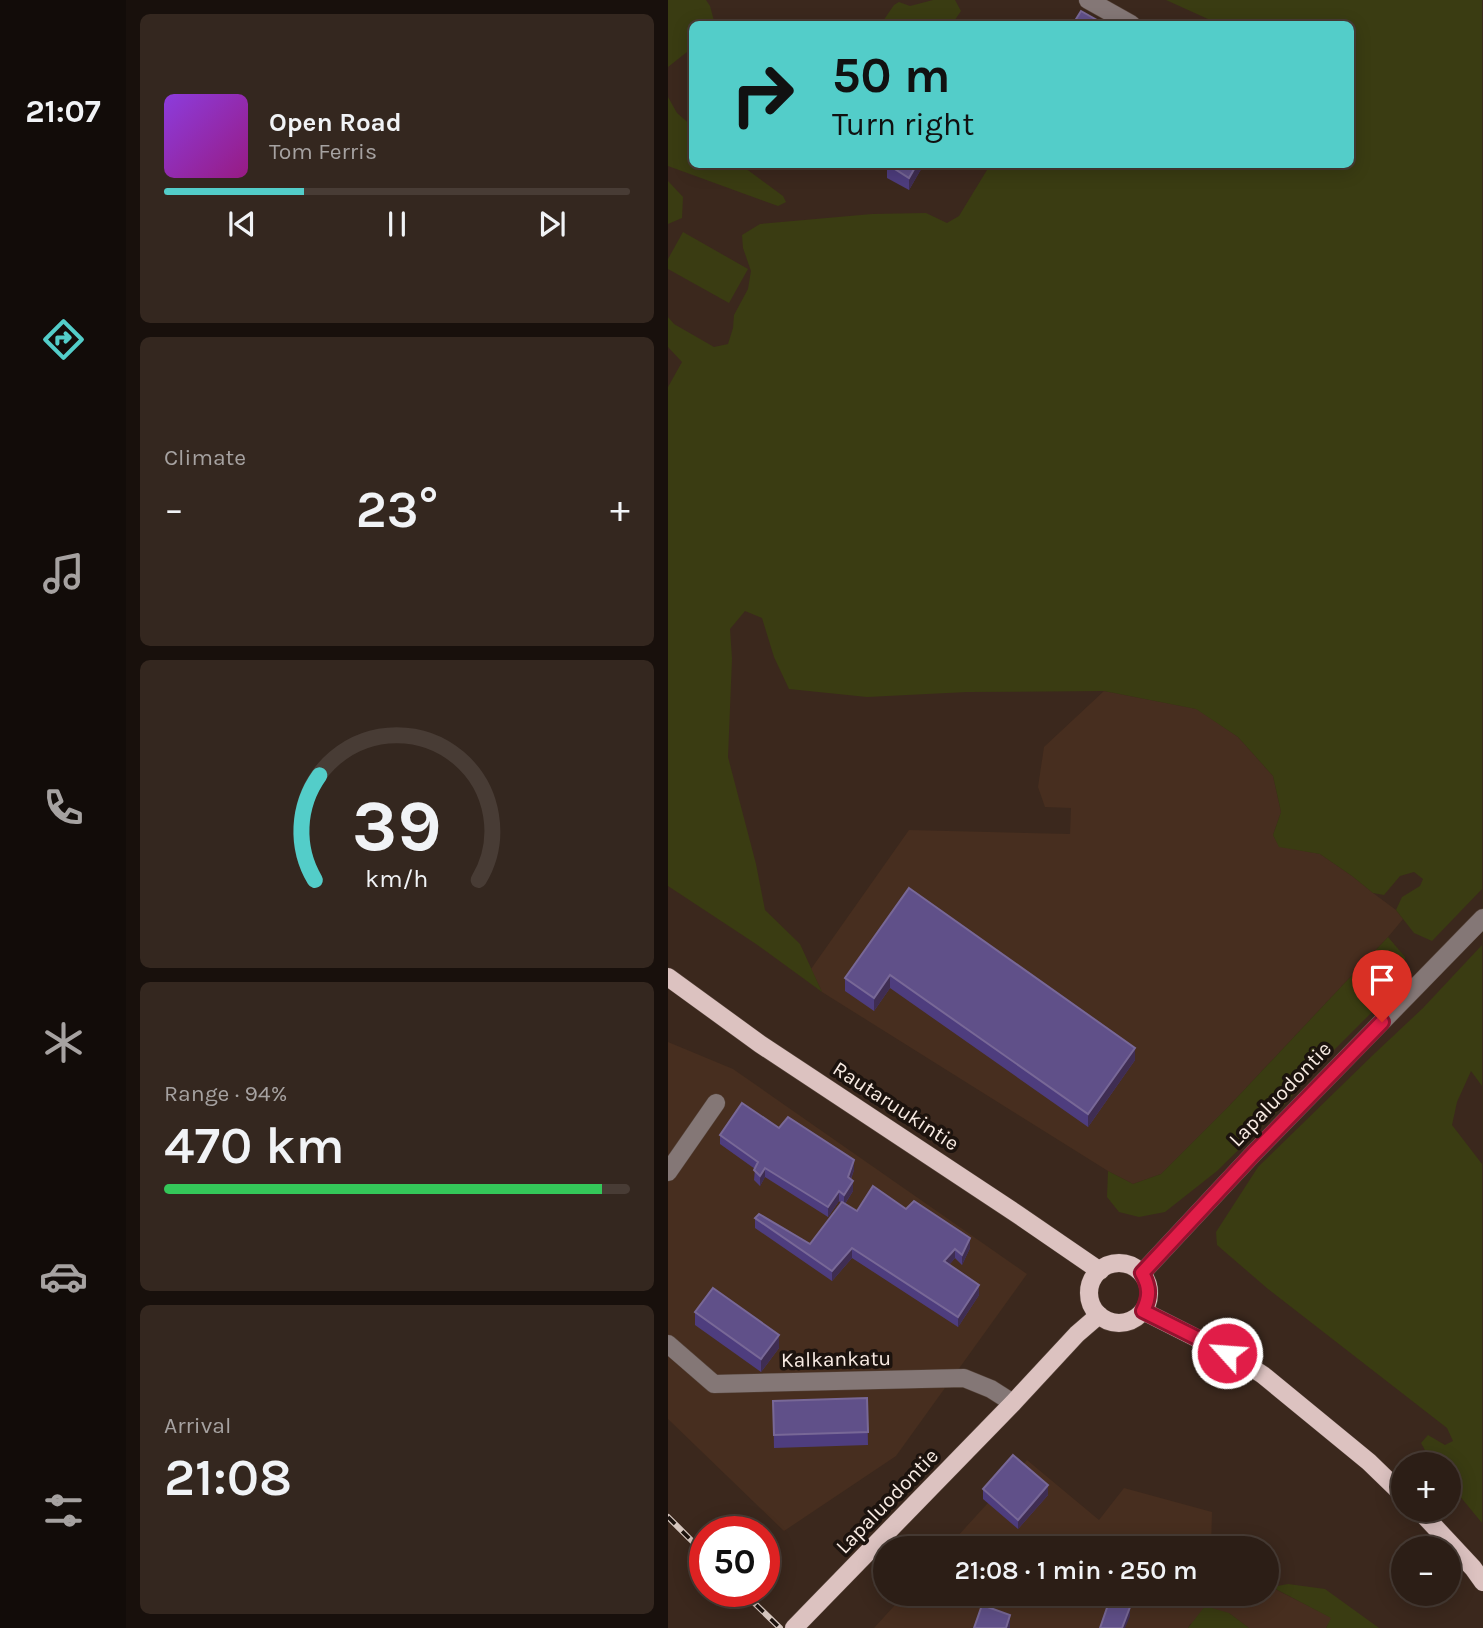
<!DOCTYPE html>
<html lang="en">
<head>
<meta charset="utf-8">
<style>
	body { margin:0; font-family:Karla,sans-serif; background:#34271f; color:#f1f3f6; height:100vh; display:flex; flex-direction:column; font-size:26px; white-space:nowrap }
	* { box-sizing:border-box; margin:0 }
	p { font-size:23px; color:#a6a2a1 }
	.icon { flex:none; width:38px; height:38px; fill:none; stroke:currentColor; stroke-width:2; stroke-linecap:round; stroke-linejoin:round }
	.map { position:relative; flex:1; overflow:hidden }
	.sheet { display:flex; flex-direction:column; gap:14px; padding:14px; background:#18100c; width:542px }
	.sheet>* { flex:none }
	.banner { position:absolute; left:21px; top:21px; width:665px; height:147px; border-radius:10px; box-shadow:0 4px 18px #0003,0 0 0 2px #483c35; background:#53cdc9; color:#111; overflow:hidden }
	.tools { position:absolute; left:723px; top:1452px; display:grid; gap:14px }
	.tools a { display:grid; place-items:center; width:70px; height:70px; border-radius:50%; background:#2c1e16; box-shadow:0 4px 18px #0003,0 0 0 2px #483c35; font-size:35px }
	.speed { position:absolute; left:21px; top:1516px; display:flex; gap:14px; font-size:35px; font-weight:700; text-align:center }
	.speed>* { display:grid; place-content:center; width:91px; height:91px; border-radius:50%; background:#2c1e16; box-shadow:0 4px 18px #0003,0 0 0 2px #483c35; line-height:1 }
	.speed .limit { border:10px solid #d22; background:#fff; color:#111 }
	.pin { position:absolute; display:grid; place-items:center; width:60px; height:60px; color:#fff; margin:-72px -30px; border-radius:50% 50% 50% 0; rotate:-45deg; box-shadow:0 0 7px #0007 }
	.pin .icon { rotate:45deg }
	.me { position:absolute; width:77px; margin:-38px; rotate:296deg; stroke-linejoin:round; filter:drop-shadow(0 0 5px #0008) }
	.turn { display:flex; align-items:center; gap:24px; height:147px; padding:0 28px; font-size:32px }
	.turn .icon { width:91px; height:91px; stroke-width:2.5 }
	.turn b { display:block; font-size:49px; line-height:60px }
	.big { font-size:52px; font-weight:600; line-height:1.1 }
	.sheet .card { flex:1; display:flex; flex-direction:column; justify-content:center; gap:10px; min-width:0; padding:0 24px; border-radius:10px; background:#34271f }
	.sheet .dial { align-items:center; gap:0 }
	.dial svg { height:182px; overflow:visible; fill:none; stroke:#483c35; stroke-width:7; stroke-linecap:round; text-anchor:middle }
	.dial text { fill:#f1f3f6; stroke:none }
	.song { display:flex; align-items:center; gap:21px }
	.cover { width:84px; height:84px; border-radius:10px; background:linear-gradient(135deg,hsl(270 70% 55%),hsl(310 70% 35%)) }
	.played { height:7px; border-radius:4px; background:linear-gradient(90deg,#53cdc9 30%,#483c35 30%) }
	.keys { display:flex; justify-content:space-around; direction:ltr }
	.heat { display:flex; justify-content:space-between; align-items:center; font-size:38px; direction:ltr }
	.charge { height:10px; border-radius:5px; background:linear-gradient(90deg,#34c759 94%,#483c35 0) }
	.trip { position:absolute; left:205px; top:1536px; width:406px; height:70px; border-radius:35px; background:#2c1e16; box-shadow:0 4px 18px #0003,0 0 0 2px #483c35; font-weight:600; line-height:70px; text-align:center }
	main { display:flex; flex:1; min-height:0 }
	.menu { display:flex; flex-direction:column; width:126px; justify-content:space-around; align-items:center; background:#120c09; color:#a6a2a1 }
	.menu .icon { width:49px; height:49px }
	.menu .current { color:#53cdc9 }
	.menu b { font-size:32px; color:#f1f3f6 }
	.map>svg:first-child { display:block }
	.built { fill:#472e1f }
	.green { fill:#3a3c12 }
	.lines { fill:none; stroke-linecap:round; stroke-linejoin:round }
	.minor-casing { stroke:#554339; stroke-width:19 }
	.major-casing { stroke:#554339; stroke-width:19 }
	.minor { stroke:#847776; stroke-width:18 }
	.major { stroke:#dcc2c0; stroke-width:18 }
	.rail-casing { stroke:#d6c7bf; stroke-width:6 }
	.rail { stroke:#1c130e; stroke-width:3.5; stroke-dasharray:10; stroke-linecap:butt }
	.wall { fill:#4e3d7e }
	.shaded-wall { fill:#3f2d52 }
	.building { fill:#605089; stroke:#786897; stroke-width:2 }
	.route-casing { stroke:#92132f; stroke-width:18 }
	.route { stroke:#e11d48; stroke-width:12 }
	.labels { text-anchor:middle; stroke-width:7; stroke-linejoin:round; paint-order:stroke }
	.street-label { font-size:21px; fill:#f8ebe3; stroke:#1c130e }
</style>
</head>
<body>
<main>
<nav class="menu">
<b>21:07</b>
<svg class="icon current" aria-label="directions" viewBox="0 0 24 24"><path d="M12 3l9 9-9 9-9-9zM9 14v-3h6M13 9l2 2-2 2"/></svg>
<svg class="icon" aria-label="music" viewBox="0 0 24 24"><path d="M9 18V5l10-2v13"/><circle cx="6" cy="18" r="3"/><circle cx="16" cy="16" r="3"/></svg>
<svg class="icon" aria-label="phone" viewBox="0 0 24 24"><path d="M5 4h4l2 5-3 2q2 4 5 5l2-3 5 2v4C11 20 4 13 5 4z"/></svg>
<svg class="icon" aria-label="climate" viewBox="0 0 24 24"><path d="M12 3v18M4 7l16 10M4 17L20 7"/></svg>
<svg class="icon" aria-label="car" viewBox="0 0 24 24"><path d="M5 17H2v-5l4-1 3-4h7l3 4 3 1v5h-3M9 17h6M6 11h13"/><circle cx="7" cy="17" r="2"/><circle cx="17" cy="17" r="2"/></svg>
<svg class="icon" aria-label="filters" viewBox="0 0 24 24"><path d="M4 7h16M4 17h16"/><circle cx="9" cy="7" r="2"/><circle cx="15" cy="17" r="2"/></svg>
</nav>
<section class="sheet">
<div class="card">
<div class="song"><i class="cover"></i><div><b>Open Road</b><p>Tom Ferris</p></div></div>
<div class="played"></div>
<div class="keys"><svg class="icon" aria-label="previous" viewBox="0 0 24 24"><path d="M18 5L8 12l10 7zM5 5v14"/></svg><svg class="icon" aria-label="pause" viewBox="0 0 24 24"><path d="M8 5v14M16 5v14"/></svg><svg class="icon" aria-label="next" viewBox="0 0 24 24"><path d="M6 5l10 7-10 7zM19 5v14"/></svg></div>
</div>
<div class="card"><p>Climate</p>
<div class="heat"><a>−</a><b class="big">23°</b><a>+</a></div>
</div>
<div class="card dial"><svg viewBox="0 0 100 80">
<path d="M14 69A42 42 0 1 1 86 69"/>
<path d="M14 69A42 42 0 0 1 16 23" stroke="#53cdc9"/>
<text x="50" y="56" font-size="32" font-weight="700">39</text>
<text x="50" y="72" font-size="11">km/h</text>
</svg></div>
<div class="card"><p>Range · 94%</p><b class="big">470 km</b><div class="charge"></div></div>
<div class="card"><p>Arrival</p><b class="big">21:08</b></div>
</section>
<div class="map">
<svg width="815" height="1628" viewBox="0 0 815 1628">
	<rect width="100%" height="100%" fill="#3b281d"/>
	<g class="built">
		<path d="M436 691 529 709 570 737 605 776 613 812 605 835 611 846 652 854 684 876 705 893 728 910 735 919 720 937 561 1106 493 1174 465 1184 440 1171 154 992 143 969 241 830 402 834 403 808 377 807 370 787 376 747Z"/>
		<path d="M0 1042 65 1069 359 1274 228 1456 116 1531 0 1419Z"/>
		<path d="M359 1460 431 1520 456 1488 544 1512 543 1549H278Z"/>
		<path d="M599 1585 664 1618 658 1628H581L561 1613 522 1624 520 1628H206L237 1594H598Z"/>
	</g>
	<g class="green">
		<path d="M0 0H38L42 6 46 21 43 24H24V48L0 67Z"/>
		<path d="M265 0H287L293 11 284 24H213L226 5 231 2 242 6Z"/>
		<path d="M498 0H814V889L764 941 746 933 728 910 734 897 752 886 755 879 746 872 732 876 716 895 705 893 684 876 652 854 611 847 605 835 613 812 605 776 570 737 528 709 436 691 299 692 199 697 121 689 106 657 94 618 77 611 62 629 64 659 60 757 88 864 97 910 132 944 154 992 88 944 0 886V387L14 362 0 347V317L6 324 46 347 60 344 65 328 66 315 80 289 83 271 75 248 74 235 92 224 204 214 258 213 279 223 291 216 322 165 682 164V24H551Z"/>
		<path d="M0 97 9 113 24 126V164L73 165 115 196 118 202 110 206 0 166Z"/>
		<path d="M0 181 15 197 14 218 0 224Z"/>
		<path d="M15 232 80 269 61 303 0 269V259Z"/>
		<path d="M720 937 737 957 738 978 664 1052 614 1107 549 1171 497 1212 471 1217 451 1212 439 1197 440 1171 465 1184 493 1174 561 1106Z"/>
		<path d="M814 945V1086L803 1071 789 1102 784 1125 814 1164V1523L781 1483 780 1465H765L753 1443 760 1435 777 1445 785 1441 779 1428 600 1289 549 1245 548 1232 590 1167 706 1054 755 1008Z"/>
		<path d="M620 1584 657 1589 711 1628H658L663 1618 604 1587Z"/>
		<path d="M537 1606 561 1613 581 1628H520Z"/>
	</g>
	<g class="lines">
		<g class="minor-casing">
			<g id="minor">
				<path d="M420 0 463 24"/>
				<path d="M0 1172 48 1103"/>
				<path d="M474 1273 586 1153 815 918"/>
				<path d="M0 1344 46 1384 296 1378 323 1389 345 1403"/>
			</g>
		</g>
		<g class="major-casing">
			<g id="major">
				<path d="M0 977 92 1044 349 1214 432 1271"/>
				<circle cx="451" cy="1293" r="30"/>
				<path d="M475 1311 572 1360 595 1375 701 1462 735 1495"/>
				<path d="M751 1510 805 1568 815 1582"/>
				<path d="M126 1628 345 1403 409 1334 431 1315"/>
			</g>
		</g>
		<use href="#minor" class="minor"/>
		<use href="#major" class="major"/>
		<g class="rail-casing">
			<g id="rail">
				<path d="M0 1517 37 1554"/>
				<path d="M74 1591 112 1628"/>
			</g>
		</g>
		<use href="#rail" class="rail"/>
	</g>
	<g class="wall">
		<path d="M219 164H256L241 190 219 178Z"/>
		<path d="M241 888 467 1060 420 1127 222 988 206 1011 177 991V978Z"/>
		<path d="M111 1128 186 1170 183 1179 185 1191 177 1204 189 1211 238 1209 302 1248 294 1265 287 1258 281 1265 311 1295 290 1327 184 1258 164 1281 87 1228V1218L142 1244 173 1203 171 1201 160 1217 97 1177 92 1186 86 1180 87 1169 52 1144V1135Z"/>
		<path d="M27 1312 111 1348 93 1372 27 1325Z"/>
		<path d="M199 1398 200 1445 106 1448 105 1401Z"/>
		<path d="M315 1489 380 1495 350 1529 315 1499Z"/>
	</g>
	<g class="shaded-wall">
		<path d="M249 164H256L241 190V178Z"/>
		<path d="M222 975V988L206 1011V998Z"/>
		<path d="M467 1048V1060L420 1127V1114Z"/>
		<path d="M186 1160V1170L180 1186V1177Z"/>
		<path d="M97 1168V1177L92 1186V1176Z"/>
		<path d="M185 1181V1191L176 1205V1195Z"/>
		<path d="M171 1191V1201L160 1217V1207Z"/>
		<path d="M302 1238V1248L294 1265V1255Z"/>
		<path d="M184 1248V1258L164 1281V1271Z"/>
		<path d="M287 1249V1258L276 1271V1261Z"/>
		<path d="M311 1285V1295L290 1327V1317Z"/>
		<path d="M111 1335V1348L93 1372V1359Z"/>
		<path d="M380 1485V1495L350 1529V1520Z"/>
		<path d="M462 1607V1616L457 1628H454Z"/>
		<path d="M342 1615V1628H338Z"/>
	</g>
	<g class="building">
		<path d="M413 11 436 24H405Z"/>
		<path d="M219 164H249L241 178Z"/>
		<path d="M241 888 467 1048 420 1114 222 975 206 998 177 978Z"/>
		<path d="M74 1103 111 1128 120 1117 186 1160 180 1177 185 1181 176 1195 171 1191 160 1207 97 1168 92 1176 86 1170 90 1162 52 1135Z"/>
		<path d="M205 1186 238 1209 246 1201 302 1238 294 1255 287 1249 276 1261 311 1285 290 1317 184 1248 164 1271 87 1218 91 1214 142 1244 174 1202 189 1211Z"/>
		<path d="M45 1288 111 1335 93 1359 27 1312Z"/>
		<path d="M199 1398 200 1432 106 1435 105 1401Z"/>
		<path d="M345 1455 380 1485 350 1520 315 1489Z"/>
		<path d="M442 1599 462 1607 454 1628H432Z"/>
		<path d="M314 1605 342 1615 338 1628H306Z"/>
	</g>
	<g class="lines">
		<g class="route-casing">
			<path id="route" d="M559 1353 475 1311C482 1297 482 1287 474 1273L586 1153 714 1022"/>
		</g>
		<use href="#route" class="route"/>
	</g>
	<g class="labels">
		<g class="street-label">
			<text transform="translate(612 1094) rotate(-46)" y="7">Lapaluodontie</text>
			<text transform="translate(228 1106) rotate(33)" y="7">Rautaruukintie</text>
			<text transform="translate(168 1359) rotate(-1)" y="7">Kalkankatu</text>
			<text transform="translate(219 1501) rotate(-46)" y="7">Lapaluodontie</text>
		</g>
	</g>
</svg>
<div class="tools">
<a>+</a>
<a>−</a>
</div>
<div class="speed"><div class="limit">50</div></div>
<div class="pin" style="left:714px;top:1022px;background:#d93025"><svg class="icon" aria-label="arrive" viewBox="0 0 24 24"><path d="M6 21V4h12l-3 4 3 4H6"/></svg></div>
<svg class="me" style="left:559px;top:1353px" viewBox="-20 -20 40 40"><circle r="17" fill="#e11d48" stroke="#fff" stroke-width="3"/><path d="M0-11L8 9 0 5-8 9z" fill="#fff"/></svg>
<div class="trip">21:08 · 1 min · 250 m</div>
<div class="banner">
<div class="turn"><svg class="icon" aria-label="right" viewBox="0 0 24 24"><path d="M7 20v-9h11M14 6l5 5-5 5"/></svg><div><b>50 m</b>Turn right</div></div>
</div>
</div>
</main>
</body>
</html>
